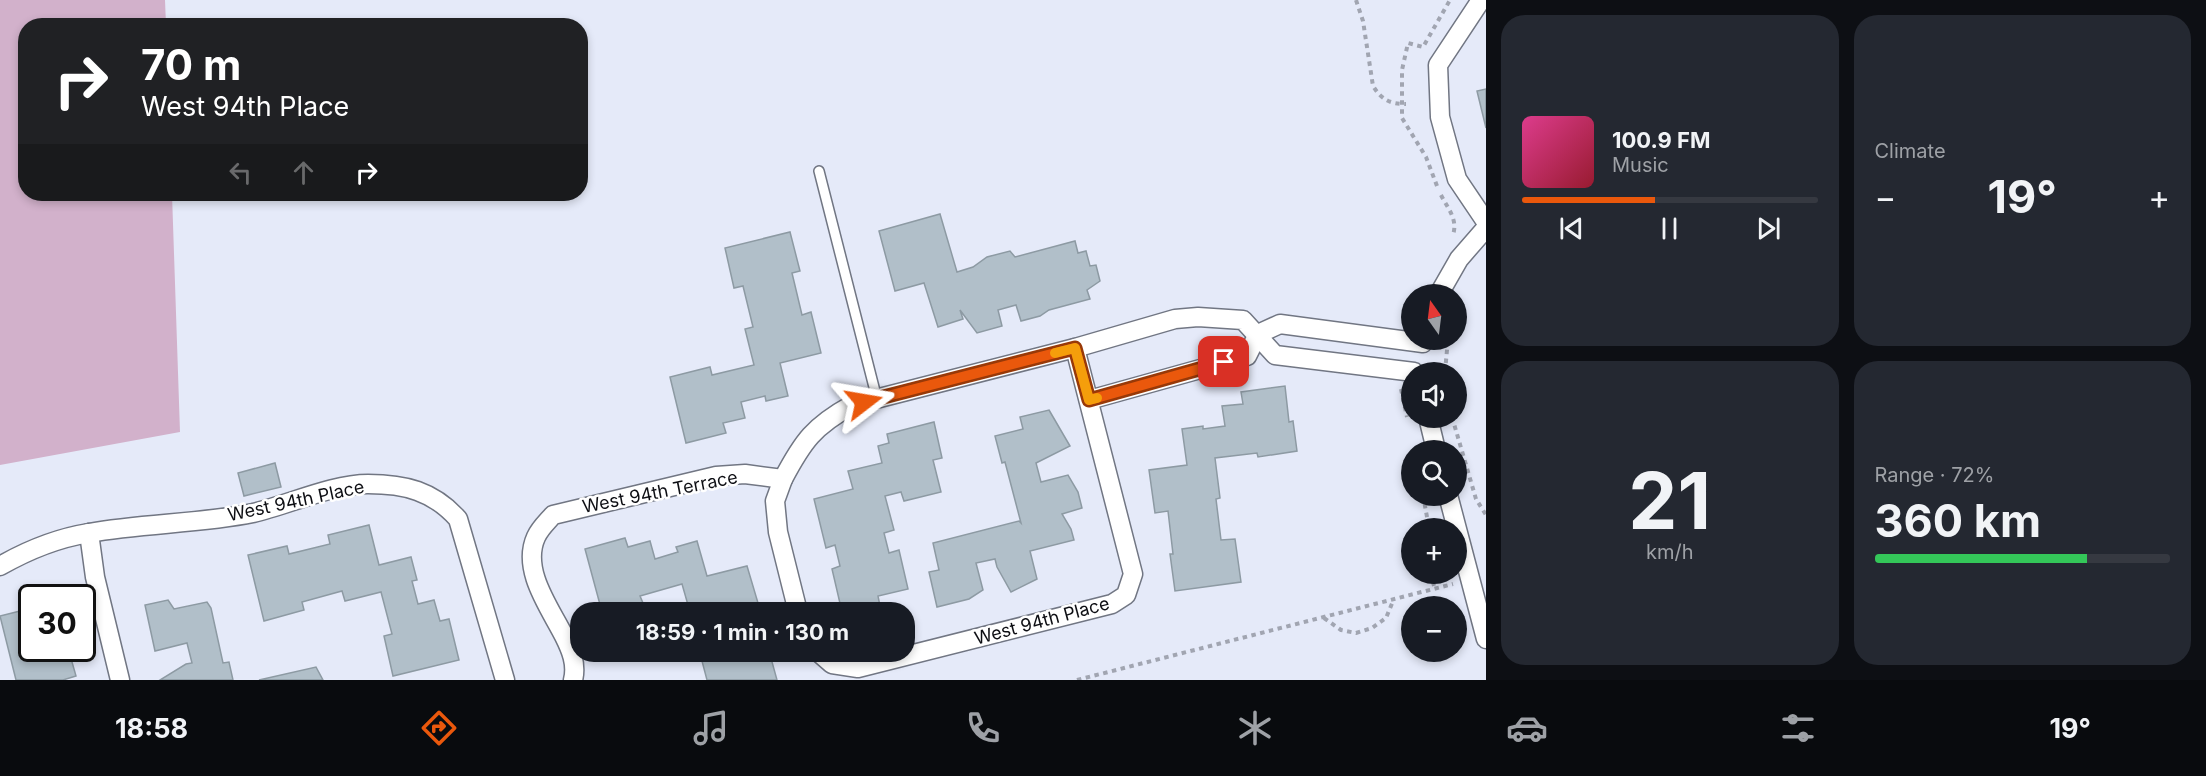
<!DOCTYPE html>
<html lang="en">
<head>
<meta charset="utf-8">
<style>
	body { margin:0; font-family:Inter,sans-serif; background:#242831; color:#f1f3f6; height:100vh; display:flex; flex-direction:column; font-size:22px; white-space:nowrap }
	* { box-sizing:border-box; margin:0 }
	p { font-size:20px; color:#9ea1a6 }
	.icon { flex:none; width:33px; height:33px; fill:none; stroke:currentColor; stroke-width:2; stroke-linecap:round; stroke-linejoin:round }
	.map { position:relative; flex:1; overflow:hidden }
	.sheet { display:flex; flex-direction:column; gap:15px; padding:15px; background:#0d0f14; width:720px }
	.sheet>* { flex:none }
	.banner { position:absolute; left:18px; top:18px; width:570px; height:183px; border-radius:24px; box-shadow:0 3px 9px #0003; background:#202124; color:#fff; overflow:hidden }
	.needle { width:39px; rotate:346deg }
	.fabs { position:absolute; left:1401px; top:284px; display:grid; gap:12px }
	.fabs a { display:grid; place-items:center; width:66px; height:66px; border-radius:50%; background:#171b24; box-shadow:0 3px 9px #0003; font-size:30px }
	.speed { position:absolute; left:18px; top:584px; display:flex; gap:12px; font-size:30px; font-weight:700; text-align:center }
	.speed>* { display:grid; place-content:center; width:78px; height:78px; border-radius:50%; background:#171b24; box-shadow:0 3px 9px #0003; line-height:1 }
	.speed .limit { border:3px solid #111; border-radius:9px; background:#fff; color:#111 }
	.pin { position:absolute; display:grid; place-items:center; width:51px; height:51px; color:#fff; margin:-26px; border-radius:12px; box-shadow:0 3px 9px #0006 }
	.me { position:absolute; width:66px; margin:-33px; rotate:76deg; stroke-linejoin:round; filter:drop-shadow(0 0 4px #0008) }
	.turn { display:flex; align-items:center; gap:21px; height:126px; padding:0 24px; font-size:27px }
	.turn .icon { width:78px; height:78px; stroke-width:2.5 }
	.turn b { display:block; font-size:42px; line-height:51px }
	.lanes { display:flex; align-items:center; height:57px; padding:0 24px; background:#0003; justify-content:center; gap:30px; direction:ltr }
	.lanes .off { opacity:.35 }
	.big { font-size:45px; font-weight:700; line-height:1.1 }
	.sheet .card { flex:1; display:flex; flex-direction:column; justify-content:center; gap:9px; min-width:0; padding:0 21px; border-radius:24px; background:#242831 }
	.sheet .dial { align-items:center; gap:0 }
	.dial b { font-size:78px; line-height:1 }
	.song { display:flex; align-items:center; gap:18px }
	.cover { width:72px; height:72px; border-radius:9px; background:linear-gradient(135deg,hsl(330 70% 55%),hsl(350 70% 35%)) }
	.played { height:6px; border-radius:3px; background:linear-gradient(90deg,#ea580c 45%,#363941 45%) }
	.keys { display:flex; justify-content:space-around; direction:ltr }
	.heat { display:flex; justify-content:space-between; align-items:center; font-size:33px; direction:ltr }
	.charge { height:9px; border-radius:4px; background:linear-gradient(90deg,#34c759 72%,#363941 0) }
	.sheet .tiles { flex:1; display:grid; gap:15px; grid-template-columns:repeat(2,1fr) }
	.trip { position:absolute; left:570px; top:602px; width:345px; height:60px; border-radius:24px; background:#171b24; box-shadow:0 3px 9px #0003; font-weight:700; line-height:60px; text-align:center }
	.dock { display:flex; height:96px; justify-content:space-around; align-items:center; background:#090b0e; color:#9ea1a6 }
	.dock .icon { width:42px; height:42px }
	.dock .active { color:#ea580c }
	.dock b { font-size:27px; color:#f1f3f6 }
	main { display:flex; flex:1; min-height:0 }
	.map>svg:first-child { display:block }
	.green { fill:#d2b1cb }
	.building { fill:#b1bfc9; stroke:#8d9aa3; stroke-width:1.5 }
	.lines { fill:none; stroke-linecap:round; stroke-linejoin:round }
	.lane-casing { stroke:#717683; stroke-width:12 }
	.street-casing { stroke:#717683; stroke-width:21 }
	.path { stroke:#a1a5b1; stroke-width:4; stroke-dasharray:4.5 4.5; stroke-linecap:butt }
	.lane { stroke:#fff; stroke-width:9 }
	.street { stroke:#fff; stroke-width:18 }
	.route-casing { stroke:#983908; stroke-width:15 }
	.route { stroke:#ea580c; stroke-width:10 }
	.slow { stroke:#f59e0b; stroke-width:10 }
	.labels { text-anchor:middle; stroke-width:5; stroke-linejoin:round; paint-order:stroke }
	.street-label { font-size:18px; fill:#0d0e13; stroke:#fff }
</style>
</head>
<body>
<main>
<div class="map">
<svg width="1486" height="680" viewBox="0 0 1486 680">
	<rect width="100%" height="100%" fill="#e5eaf9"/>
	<path class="green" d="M0 0H165L166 25 26 26V194H172L180 432 0 465Z"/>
	<g class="building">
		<path d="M1486 89V128L1477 91Z"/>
		<path d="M940 214 957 272 973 267 987 257 1010 251 1015 257 1075 241 1078 253 1086 251 1090 266 1096 265 1100 281 1087 290 1090 299 1049 310 1040 316 1021 321 1016 305 998 310 1002 326 977 333 960 310 963 319 938 327 924 283 895 291 879 231Z"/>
		<path d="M790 232 800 271 792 273 802 315 811 312 821 353 780 363 788 396 766 401 765 396 741 402 745 418 723 423 726 433 686 443 670 377 710 367 712 375 754 365 745 329 753 327 743 286 734 288 725 248Z"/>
		<path d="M1285 386 1289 422 1293 421 1297 451 1258 457 1257 453 1215 458 1220 498 1216 499 1221 540 1235 539 1241 582 1175 591 1170 554H1173L1168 511 1155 513 1149 470 1187 465 1182 429 1203 426V429L1225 426 1222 406 1243 404 1241 392Z"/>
		<path d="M1049 410 1070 446 1036 463 1041 482 1068 475 1078 492 1082 508 1062 514 1071 529 1074 540 1030 551 1037 579 1011 592 997 567 995 559 976 563 983 590 969 599 937 607 929 572 939 570 933 543 1019 521 1021 523 1005 462 1002 463 995 436 1023 429 1020 417Z"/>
		<path d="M934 422 942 458 933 460 941 492 904 501 901 492 885 496 894 530 884 533 889 553 899 550 908 589 878 596 880 606 855 612H842L832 569 840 566 835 545 826 548 814 499 853 489 848 471 882 463 878 446 889 443 887 434Z"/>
		<path d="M275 463 281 487 244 496 238 473Z"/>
		<path d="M369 525 379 565 411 557 417 580 412 581 418 604 434 600 440 621 449 619 459 660 393 676 384 636 392 634 381 592 345 601 342 591 302 602 304 610 264 621 248 555 287 546 289 554 330 544 328 535Z"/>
		<path d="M625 538 628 547 650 541 655 559 678 552 676 547 697 541 707 576 747 566 758 603 748 606 750 612H690L682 584 640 596 643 603 611 612H602L585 549Z"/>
		<path d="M168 600 174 609 207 602 211 608 223 663 229 662 233 680H160L186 664 192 663 187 643 155 651 145 605Z"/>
		<path d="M32 608V648H68L76 676 63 680H16L0 616Z"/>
		<path d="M709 651H769L777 680H707L702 661 711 659Z"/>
		<path d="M316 667 323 680H259Z"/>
	</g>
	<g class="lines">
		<g class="lane-casing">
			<path id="lane" d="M819 171 877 399"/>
		</g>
		<g class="street-casing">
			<g id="street">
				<path d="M1481 0 1438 65 1440 117 1457 179 1486 222"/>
				<path d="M1439 294 1459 259 1486 228"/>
				<path d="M1089 400 1247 356 1258 334 1280 324 1423 343"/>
				<path d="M1428 417 1436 450"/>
				<path d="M783 479 775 501 778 532 798 612"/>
				<path d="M1448 495 1486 639"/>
				<path d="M89 533 95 577 120 680"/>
				<path d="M0 566C28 550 58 538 89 533 143 523 199 524 253 513 288 505 332 484 368 484 405 484 433 491 458 519L505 680"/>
				<path d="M817 651 832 664 858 668 1112 604 1126 595 1133 574 1075 348"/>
				<path d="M573 680C577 664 571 650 564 636 550 608 521 570 536 537 540 528 547 522 553 515L716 476 745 474 783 479C803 441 814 426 852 405L1075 348 1175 319 1198 317 1243 320 1275 355 1414 372"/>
			</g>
		</g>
		<g class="path">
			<path d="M1356 0 1363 21 1373 86C1382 100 1390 104 1406 104"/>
			<path d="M1437 186 1426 157 1402 118V70L1408 43 1423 47 1450 0"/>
			<path d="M1441 195C1448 209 1458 219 1453 235"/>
			<path d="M1408 322 1412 310"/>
			<path d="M1445 372 1448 339"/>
			<path d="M1401 389 1407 417"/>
			<path d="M1452 417 1476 499 1486 515"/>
			<path d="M1423 495 1429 528"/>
			<path d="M1430 573 1435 589"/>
			<path d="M1324 618 1341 630 1356 633 1372 628 1386 618 1393 601"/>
			<path d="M1077 680 1453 584"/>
		</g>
		<use href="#lane" class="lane"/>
		<use href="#street" class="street"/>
	</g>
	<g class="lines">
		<g class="route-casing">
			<path id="route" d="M864 402 1075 348 1089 400 1224 362"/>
		</g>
		<use href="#route" class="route"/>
		<path class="slow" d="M1055 353 1075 348 1089 400 1097 398"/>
	</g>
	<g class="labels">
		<g class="street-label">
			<text transform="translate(660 492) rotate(-11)" y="6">West 94th Terrace</text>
			<text transform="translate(296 501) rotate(-12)" y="6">West 94th Place</text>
			<text transform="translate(1042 621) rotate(-15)" y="6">West 94th Place</text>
		</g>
	</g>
</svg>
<div class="fabs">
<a><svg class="needle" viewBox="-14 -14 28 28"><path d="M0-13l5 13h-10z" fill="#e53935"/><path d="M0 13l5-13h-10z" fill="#9ea1a6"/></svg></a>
<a><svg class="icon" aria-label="sound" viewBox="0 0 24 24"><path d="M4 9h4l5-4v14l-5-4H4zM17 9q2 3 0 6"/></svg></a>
<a><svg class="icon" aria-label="search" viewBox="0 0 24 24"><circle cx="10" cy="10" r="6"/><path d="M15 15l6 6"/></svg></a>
<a>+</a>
<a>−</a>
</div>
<div class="speed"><div class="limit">30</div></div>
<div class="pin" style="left:1224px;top:362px;background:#d93025"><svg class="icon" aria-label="arrive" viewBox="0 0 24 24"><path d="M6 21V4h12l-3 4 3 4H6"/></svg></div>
<svg class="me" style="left:864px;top:402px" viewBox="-20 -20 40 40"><path d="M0-17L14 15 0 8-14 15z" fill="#ea580c" stroke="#fff" stroke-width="4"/></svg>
<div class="trip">18:59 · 1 min · 130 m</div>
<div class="banner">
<div class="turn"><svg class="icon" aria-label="right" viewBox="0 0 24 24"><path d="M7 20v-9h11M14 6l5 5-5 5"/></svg><div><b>70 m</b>West 94th Place</div></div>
<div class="lanes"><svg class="icon off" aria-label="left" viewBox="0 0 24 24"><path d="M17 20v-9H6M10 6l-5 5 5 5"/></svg><svg class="icon off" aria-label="ahead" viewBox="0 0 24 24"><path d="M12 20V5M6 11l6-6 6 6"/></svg><svg class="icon" aria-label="right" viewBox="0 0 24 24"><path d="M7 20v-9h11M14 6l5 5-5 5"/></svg></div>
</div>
</div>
<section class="sheet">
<div class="tiles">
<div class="card">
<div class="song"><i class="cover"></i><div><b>100.9 FM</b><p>Music</p></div></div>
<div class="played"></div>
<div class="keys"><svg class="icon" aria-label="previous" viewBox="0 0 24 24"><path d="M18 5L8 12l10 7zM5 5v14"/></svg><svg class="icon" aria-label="pause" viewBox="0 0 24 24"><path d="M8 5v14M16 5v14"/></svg><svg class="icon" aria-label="next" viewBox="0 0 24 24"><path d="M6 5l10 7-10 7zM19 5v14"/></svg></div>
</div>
<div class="card"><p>Climate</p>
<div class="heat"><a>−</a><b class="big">19°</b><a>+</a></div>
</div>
<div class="card dial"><b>21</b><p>km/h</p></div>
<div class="card"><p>Range · 72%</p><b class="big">360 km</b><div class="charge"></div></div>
</div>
</section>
</main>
<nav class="dock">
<b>18:58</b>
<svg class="icon active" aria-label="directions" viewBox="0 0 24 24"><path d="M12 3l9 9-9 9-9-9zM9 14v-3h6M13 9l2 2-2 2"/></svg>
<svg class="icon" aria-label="music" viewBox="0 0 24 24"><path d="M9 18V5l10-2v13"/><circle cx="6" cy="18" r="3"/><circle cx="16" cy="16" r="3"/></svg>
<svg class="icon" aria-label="phone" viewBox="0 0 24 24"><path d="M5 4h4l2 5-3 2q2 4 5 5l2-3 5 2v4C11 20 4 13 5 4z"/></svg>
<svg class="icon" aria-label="climate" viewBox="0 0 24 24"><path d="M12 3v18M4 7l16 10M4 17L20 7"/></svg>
<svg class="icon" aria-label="car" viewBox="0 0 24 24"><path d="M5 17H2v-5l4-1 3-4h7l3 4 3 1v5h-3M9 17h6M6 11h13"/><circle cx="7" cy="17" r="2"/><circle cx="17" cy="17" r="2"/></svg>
<svg class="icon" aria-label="filters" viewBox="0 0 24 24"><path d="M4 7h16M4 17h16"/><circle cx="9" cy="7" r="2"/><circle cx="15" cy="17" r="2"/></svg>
<b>19°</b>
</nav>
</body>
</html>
